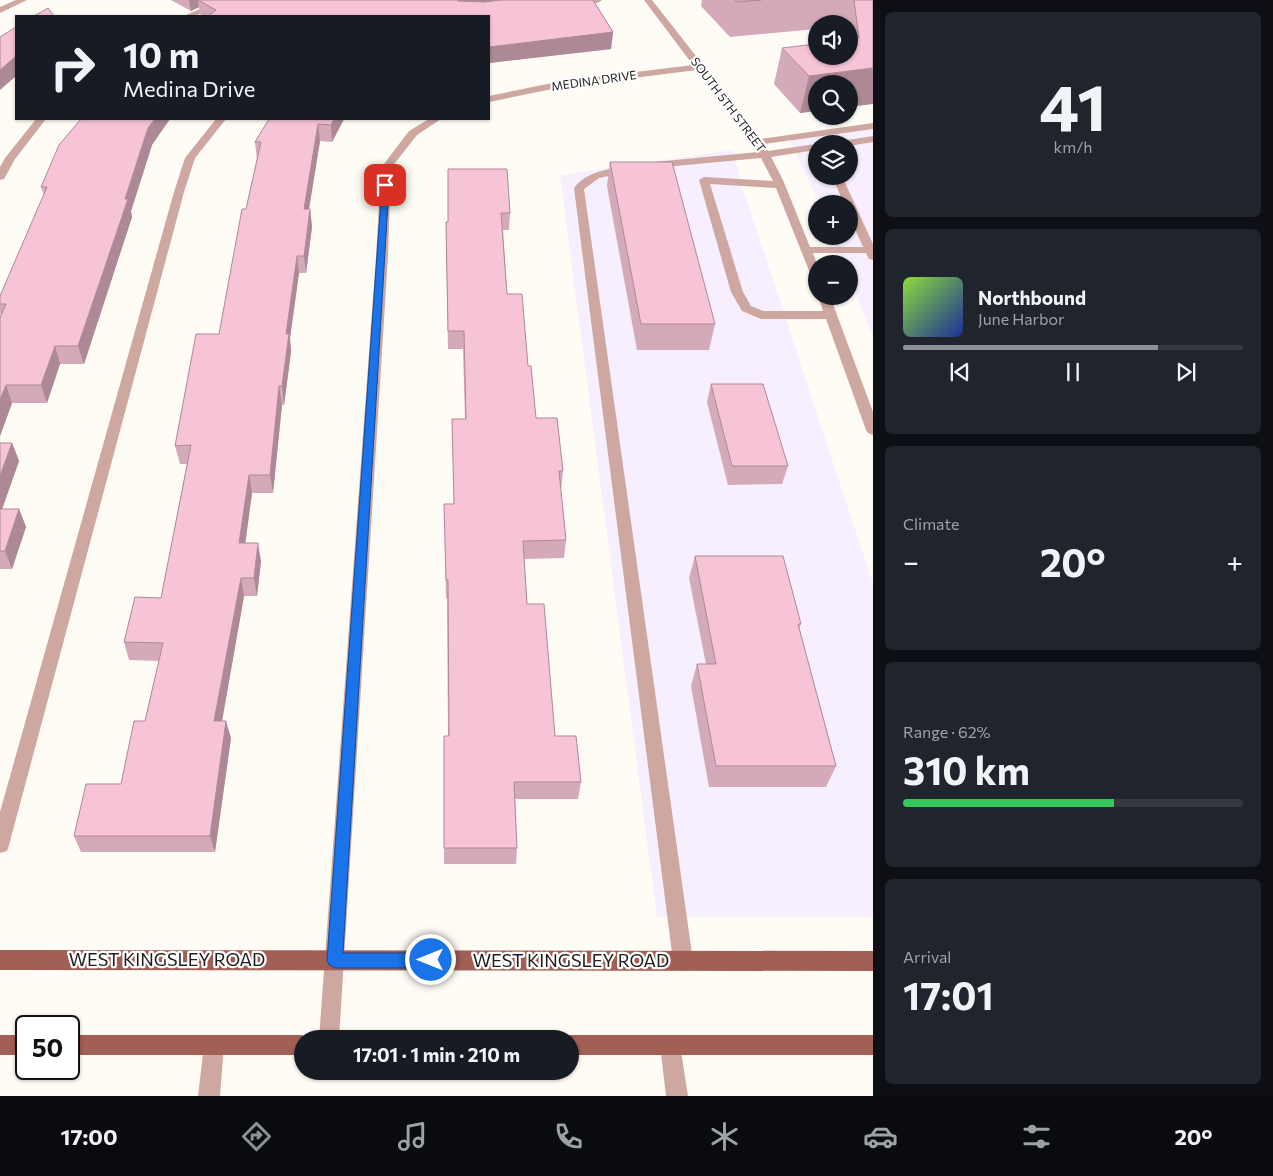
<!DOCTYPE html>
<html lang="en">
<head>
<meta charset="utf-8">
<style>
	body { margin:0; font-family:Commissioner,sans-serif; background:#20242c; color:#f1f3f6; height:100vh; display:flex; flex-direction:column; font-size:19px; white-space:nowrap }
	* { box-sizing:border-box; margin:0 }
	p { font-size:16px; color:#9ea1a6 }
	.icon { flex:none; width:28px; height:28px; fill:none; stroke:currentColor; stroke-width:2; stroke-linecap:round; stroke-linejoin:round }
	.map { position:relative; flex:1; overflow:hidden }
	.drawer { display:flex; flex-direction:column; gap:12px; padding:12px; background:#0d0f14; width:400px }
	.drawer>* { flex:none }
	.hud { position:absolute; left:15px; top:15px; width:475px; height:105px; border-radius:0px; box-shadow:0 1px 4px #0004; background:#171b24; color:#f1f3f6; overflow:hidden }
	.tools { position:absolute; left:808px; top:15px; display:grid; gap:10px }
	.tools a { display:grid; place-items:center; width:50px; height:50px; border-radius:50%; background:#171b24; box-shadow:0 1px 4px #0004; font-size:25px }
	.speed { position:absolute; left:15px; top:1015px; display:flex; gap:10px; font-size:25px; font-weight:700; text-align:center }
	.speed>* { display:grid; place-content:center; width:65px; height:65px; border-radius:50%; background:#171b24; box-shadow:0 1px 4px #0004; line-height:1 }
	.speed .limit { border:2px solid #111; border-radius:8px; background:#fff; color:#111 }
	.pin { position:absolute; display:grid; place-items:center; width:42px; height:42px; color:#fff; margin:-21px; border-radius:10px; box-shadow:0 2px 8px #0006 }
	.me { position:absolute; width:55px; margin:-28px; rotate:270deg; stroke-linejoin:round; filter:drop-shadow(0 0 4px #0008) }
	.turn { display:flex; align-items:center; gap:18px; height:105px; padding:0 25px; font-size:22px }
	.turn .icon { width:65px; height:65px; stroke-width:2.5 }
	.turn b { display:block; font-size:35px; line-height:42px }
	.big { font-size:38px; font-weight:700; line-height:1.1 }
	.drawer .tile { flex:1; display:flex; flex-direction:column; justify-content:center; gap:8px; min-width:0; padding:0 18px; border-radius:8px; background:#20242c }
	.drawer .dial { align-items:center; gap:0 }
	.dial b { font-size:65px; line-height:1 }
	.song { display:flex; align-items:center; gap:15px }
	.cover { width:60px; height:60px; border-radius:8px; background:linear-gradient(135deg,hsl(90 70% 55%),hsl(230 70% 35%)) }
	.played { height:5px; border-radius:2px; background:linear-gradient(90deg,#8c9099 75%,#363941 75%) }
	.keys { display:flex; justify-content:space-around; direction:ltr }
	.heat { display:flex; justify-content:space-between; align-items:center; font-size:28px; direction:ltr }
	.charge { height:8px; border-radius:4px; background:linear-gradient(90deg,#34c759 62%,#363941 0) }
	.trip { position:absolute; left:294px; top:1030px; width:285px; height:50px; border-radius:25px; background:#171b24; box-shadow:0 1px 4px #0004; font-weight:700; line-height:50px; text-align:center }
	.tabs { display:flex; height:80px; justify-content:space-around; align-items:center; background:#090b0e; color:#9ea1a6 }
	.tabs .icon { width:35px; height:35px }
	.tabs .current { color:#8c9099 }
	.tabs b { font-size:22px; color:#f1f3f6 }
	main { display:flex; flex:1; min-height:0 }
	.map>svg:first-child { display:block }
	.commercial { fill:#f7eefe; fill-rule:evenodd }
	.lines { fill:none; stroke-linecap:round; stroke-linejoin:round }
	.minor { fill:#cea7a1; fill-rule:evenodd }
	.major { fill:#a25f56; fill-rule:evenodd }
	.wall { fill:#d4a9b9 }
	.shaded-wall { fill:#ad8996 }
	.building { fill:#f7c4d7; stroke:#ad8996 }
	.route { fill:#1a73e8; stroke:#114b97 }
	.labels { text-anchor:middle; stroke-width:4.5; stroke-linejoin:round; paint-order:stroke }
	.far-street-label { font-size:12px; fill:#1e1d1b; stroke:#fff }
	.near-street-label { font-size:18px; fill:#1e1d1b; stroke:#fff }
</style>
</head>
<body>
<main>
<div class="map">
<svg width="873" height="1096" viewBox="0 0 873 1096">
	<rect width="100%" height="100%" fill="#fffbf5"/>
	<g class="commercial">
		<path d="M873 129V336L849 277V264H844L832 236H849V204H819L790 140ZM816 144H849V176H816Z"/>
		<path d="M733 150 738 173 873 584V917H657L560 175Z"/>
	</g>
	<g class="lines">
		<g class="minor">
			<path d="M16 0H27L0 13V7Z"/>
			<path d="M220 0H232L195 16H184Z"/>
			<path d="M576 0H602C596 5 575 8 569 3Z"/>
			<path d="M644 0H652L761 139 873 123V129L764 144 768 151 816 144V150L771 157 783 180 810 247H863L849 215V204H844L832 176H842L873 244V260L869 259 866 253H813L817 264 816 278H812L776 188 710 184 743 292 751 306 763 311H823L818 296H830L873 412V435L868 433 866 430 826 319H761L742 311 731 292 699 180 704 177 773 181 761 158 654 168 649 165 654 162 758 152 753 143 697 70 562 87 489 102V96L562 81 693 65Z"/>
			<path d="M36 119H46L15 159 4 179 0 180V167L5 158Z"/>
			<path d="M216 119H226L195 158 184 192 9 845 7 851 0 853V812L174 192 185 158Z"/>
			<path d="M429 119H441L417 135 391 168 388 256 339 1039H319L376 256 381 168 409 131Z"/>
			<path d="M873 136V142L849 146V144H836L841 141Z"/>
			<path d="M629 166 634 169 633 171 599 178 584 189 693 961 690 968 683 971 676 968 673 961 574 188C587 171 609 169 629 166Z"/>
			<path d="M214 1035 221 1038 224 1045 220 1096H198L204 1045 207 1038Z"/>
			<path d="M670 1035 677 1038 680 1045 688 1096H666L660 1045 663 1038Z"/>
		</g>
		<g class="major">
			<path d="M0 950 873 951V971L0 970Z"/>
			<rect x="0" y="1035" width="26" height="20"/>
			<path d="M69 1035H302L310 1039H302V1055H69Z"/>
			<path d="M570 1035H873V1055H570V1039H562Z"/>
		</g>
	</g>
	<g class="wall">
		<path d="M171 0H593L613 32 611 49 489 63V16H201L199 7 191 11Z"/>
		<path d="M702 0H873V104L816 84V111L800 113 774 84 782 48 849 56V24H816V29L730 37 701 6Z"/>
		<path d="M269 119H344L332 142 320 141 309 209H310L312 227 306 273H299L290 338 291 352 284 405H282L273 493H252L245 543 261 561 257 596H244L222 721 231 738 215 852H81L74 836 121 784 145 721 159 661 129 660 124 642 161 598 187 464H180L175 446 219 334 257 159 255 142Z"/>
		<path d="M152 145 131 211 132 217 84 364H60L47 403H12L0 436V318L1 316 0 313V296L44 195 41 187Z"/>
		<path d="M610 162 715 324 709 350H637L607 186Z"/>
		<path d="M448 169 510 213 509 230H503L507 294 528 366 536 418 563 471 561 489 566 540 564 558 524 559 527 604 555 736 581 782 578 799H515L517 848 516 864H444V736H448L447 598H446L444 504H454L452 419H465L463 349H448L446 240V222H448Z"/>
		<path d="M711 384 788 466 782 484 728 485 707 402Z"/>
		<path d="M0 443H12L19 461 2 509H19L26 527 12 569H0Z"/>
		<path d="M695 556 801 624 799 629 836 766 826 787H709L691 686 697 664H706L689 578Z"/>
	</g>
	<g class="shaded-wall">
		<path d="M189 0H215H198L199 7 191 11Z"/>
		<path d="M458 0H564L458 14Z"/>
		<path d="M613 32 611 49 489 63V47Z"/>
		<path d="M16 56V76L0 90V70Z"/>
		<path d="M873 68V104L849 107V84H816V111L800 113 809 76Z"/>
		<path d="M155 119H170L152 145 131 211 132 217 84 364 78 346 125 199 148 128Z"/>
		<path d="M334 119H344L332 142 331 125Z"/>
		<path d="M318 124 320 141 306 227 304 209Z"/>
		<path d="M310 209 312 227 306 273 304 256Z"/>
		<path d="M297 256 299 273 290 338 291 352 284 405 282 386 286 334Z"/>
		<path d="M55 346 60 364 47 403 41 385Z"/>
		<path d="M6 385 12 403 0 436V400Z"/>
		<path d="M279 386 282 405 273 493 270 475Z"/>
		<path d="M12 443 19 461 0 515V476Z"/>
		<path d="M249 475 252 493 243 561 239 543Z"/>
		<path d="M19 509 26 527 12 569 5 551Z"/>
		<path d="M258 543 261 561 257 596 254 578Z"/>
		<path d="M241 578 244 596 219 738 214 721Z"/>
		<path d="M226 721 231 738 215 852 210 836Z"/>
	</g>
	<g class="building">
		<path d="M198 0H458V1L484 2 502 0H593L613 32 489 47V16H208L216 10Z"/>
		<path d="M735 0H761L737 2Z"/>
		<path d="M854 0H873V68L809 76 782 48 816 44V56H849V39L859 38Z"/>
		<path d="M48 8 54 16H34Z"/>
		<path d="M16 27V56L0 70V37Z"/>
		<path d="M81 119H155L148 128 125 199H128L78 346H55L41 385H6L0 400V318L6 304H0V296L47 187H41L59 145Z"/>
		<path d="M269 119H334L331 125 318 124 304 209H310L304 256H297L286 334H289L282 386H279L270 475H249L239 543H258L254 578H241L214 721H226L210 836H74L86 784H121L134 721H145L163 643 124 642 135 597 161 598 191 445 175 446 196 334H219L242 209H246L261 142H255Z"/>
		<path d="M610 162H672L715 324H641Z"/>
		<path d="M448 169H507L510 213H501L507 294H522L528 366H531L536 418H557L563 471H559L566 540 523 541 527 604H544L555 736H576L581 782H514L517 848H444V736H449L448 580H446L444 504H454L452 419H466L464 331H448L446 222H448Z"/>
		<path d="M711 384H763L788 466H732Z"/>
		<path d="M0 443H12L0 476Z"/>
		<path d="M0 509H19L5 551H0Z"/>
		<path d="M695 556H783L801 624H798L836 766H716L697 664H716Z"/>
	</g>
	<path class="route" d="M382 184 389 185 343 953H431L437 955 439 960 437 966 431 968H335L329 965 327 960Z"/>
	<g class="labels">
		<g class="far-street-label">
			<text transform="translate(594 81) rotate(-8)" y="4">MEDINA DRIVE</text>
			<text transform="translate(728 105) rotate(53)" y="4">SOUTH 5TH STREET</text>
		</g>
		<g class="near-street-label">
			<text x="167" y="966">WEST KINGSLEY ROAD</text>
			<text x="571" y="967">WEST KINGSLEY ROAD</text>
		</g>
	</g>
</svg>
<div class="tools">
<a><svg class="icon" aria-label="sound" viewBox="0 0 24 24"><path d="M4 9h4l5-4v14l-5-4H4zM17 9q2 3 0 6"/></svg></a>
<a><svg class="icon" aria-label="search" viewBox="0 0 24 24"><circle cx="10" cy="10" r="6"/><path d="M15 15l6 6"/></svg></a>
<a><svg class="icon" aria-label="layers" viewBox="0 0 24 24"><path d="M12 4l9 5-9 5-9-5zM3 14l9 5 9-5"/></svg></a>
<a>+</a>
<a>−</a>
</div>
<div class="speed"><div class="limit">50</div></div>
<div class="pin" style="left:385px;top:185px;background:#d93025"><svg class="icon" aria-label="arrive" viewBox="0 0 24 24"><path d="M6 21V4h12l-3 4 3 4H6"/></svg></div>
<svg class="me" style="left:431px;top:960px" viewBox="-20 -20 40 40"><circle r="17" fill="#1a73e8" stroke="#fff" stroke-width="3"/><path d="M0-11L8 9 0 5-8 9z" fill="#fff"/></svg>
<div class="trip">17:01 · 1 min · 210 m</div>
<div class="hud">
<div class="turn"><svg class="icon" aria-label="right" viewBox="0 0 24 24"><path d="M7 20v-9h11M14 6l5 5-5 5"/></svg><div><b>10 m</b>Medina Drive</div></div>
</div>
</div>
<section class="drawer">
<div class="tile dial"><b>41</b><p>km/h</p></div>
<div class="tile">
<div class="song"><i class="cover"></i><div><b>Northbound</b><p>June Harbor</p></div></div>
<div class="played"></div>
<div class="keys"><svg class="icon" aria-label="previous" viewBox="0 0 24 24"><path d="M18 5L8 12l10 7zM5 5v14"/></svg><svg class="icon" aria-label="pause" viewBox="0 0 24 24"><path d="M8 5v14M16 5v14"/></svg><svg class="icon" aria-label="next" viewBox="0 0 24 24"><path d="M6 5l10 7-10 7zM19 5v14"/></svg></div>
</div>
<div class="tile"><p>Climate</p>
<div class="heat"><a>−</a><b class="big">20°</b><a>+</a></div>
</div>
<div class="tile"><p>Range · 62%</p><b class="big">310 km</b><div class="charge"></div></div>
<div class="tile"><p>Arrival</p><b class="big">17:01</b></div>
</section>
</main>
<nav class="tabs">
<b>17:00</b>
<svg class="icon current" aria-label="directions" viewBox="0 0 24 24"><path d="M12 3l9 9-9 9-9-9zM9 14v-3h6M13 9l2 2-2 2"/></svg>
<svg class="icon" aria-label="music" viewBox="0 0 24 24"><path d="M9 18V5l10-2v13"/><circle cx="6" cy="18" r="3"/><circle cx="16" cy="16" r="3"/></svg>
<svg class="icon" aria-label="phone" viewBox="0 0 24 24"><path d="M5 4h4l2 5-3 2q2 4 5 5l2-3 5 2v4C11 20 4 13 5 4z"/></svg>
<svg class="icon" aria-label="climate" viewBox="0 0 24 24"><path d="M12 3v18M4 7l16 10M4 17L20 7"/></svg>
<svg class="icon" aria-label="car" viewBox="0 0 24 24"><path d="M5 17H2v-5l4-1 3-4h7l3 4 3 1v5h-3M9 17h6M6 11h13"/><circle cx="7" cy="17" r="2"/><circle cx="17" cy="17" r="2"/></svg>
<svg class="icon" aria-label="filters" viewBox="0 0 24 24"><path d="M4 7h16M4 17h16"/><circle cx="9" cy="7" r="2"/><circle cx="15" cy="17" r="2"/></svg>
<b>20°</b>
</nav>
</body>
</html>
